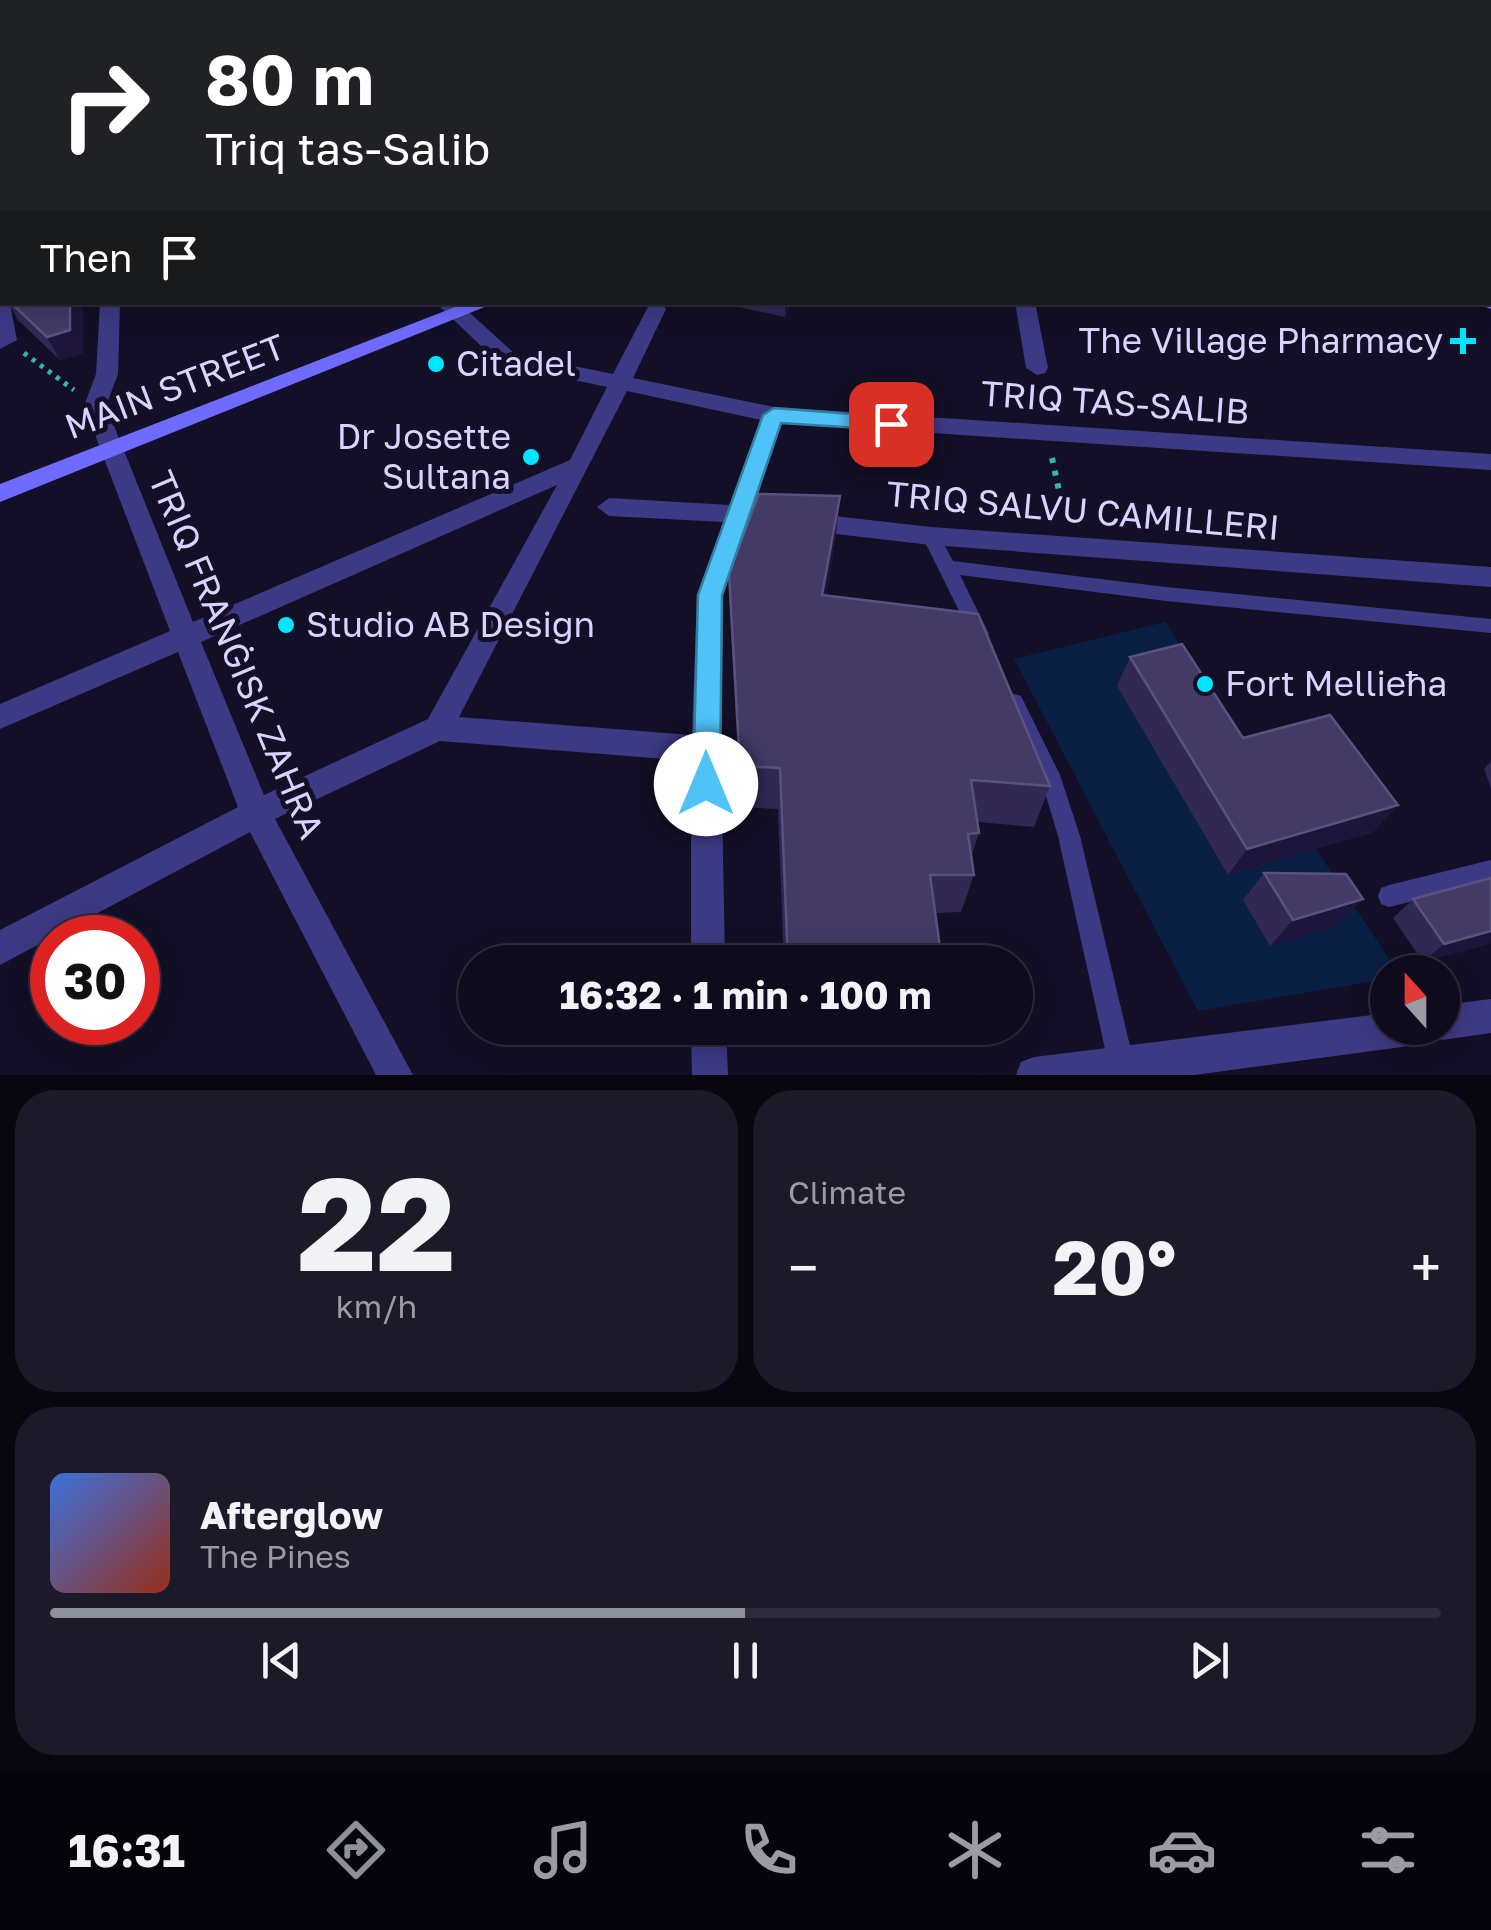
<!DOCTYPE html>
<html lang="en">
<head>
<meta charset="utf-8">
<style>
	body { margin:0; font-family:"Golos Text",sans-serif; background:#1c1929; color:#f1f3f6; height:100vh; display:flex; flex-direction:column; font-size:38px; white-space:nowrap }
	* { box-sizing:border-box; margin:0 }
	p { font-size:32px; color:#9b9ba3 }
	.icon { flex:none; width:55px; height:55px; fill:none; stroke:currentColor; stroke-width:2; stroke-linecap:round; stroke-linejoin:round }
	.map { position:relative; height:1075px; overflow:hidden }
	.sheet { display:flex; flex-direction:column; gap:15px; padding:15px; background:#08060f; flex:1 }
	.sheet>* { flex:none }
	.hud { position:absolute; left:0px; top:0px; width:1492px; height:305px; box-shadow:0 5px 25px #0003,0 0 0 2px #2e2b3b; background:#202124; color:#fff; overflow:hidden }
	.needle { width:65px; rotate:339deg }
	.tools { position:absolute; left:1370px; top:955px; display:grid; gap:20px }
	.tools a { display:grid; place-items:center; width:90px; height:90px; border-radius:50%; background:#0e0b1c; box-shadow:0 5px 25px #0003,0 0 0 2px #2e2b3b; font-size:50px }
	.speed { position:absolute; left:30px; top:915px; display:flex; gap:20px; font-size:50px; font-weight:700; text-align:center }
	.speed>* { display:grid; place-content:center; width:130px; height:130px; border-radius:50%; background:#0e0b1c; box-shadow:0 5px 25px #0003,0 0 0 2px #2e2b3b; line-height:1 }
	.speed .limit { border:15px solid #d22; background:#fff; color:#111 }
	.pin { position:absolute; display:grid; place-items:center; width:85px; height:85px; color:#fff; margin:-42px; border-radius:20px; box-shadow:0 5px 15px #0006 }
	.me { position:absolute; width:110px; margin:-55px; rotate:0deg; stroke-linejoin:round; filter:drop-shadow(0 0 8px #0008) }
	.turn { display:flex; align-items:center; gap:35px; height:210px; padding:0 40px; font-size:45px }
	.turn .icon { width:130px; height:130px; stroke-width:2.5 }
	.turn b { display:block; font-size:70px; line-height:85px }
	.then { display:flex; align-items:center; height:95px; padding:0 40px; background:#0003; gap:20px; font-size:38px }
	.big { font-size:75px; font-weight:700; line-height:1.1 }
	.sheet .card { flex:1; display:flex; flex-direction:column; justify-content:center; gap:15px; min-width:0; padding:0 35px; border-radius:40px; background:#1c1929 }
	.sheet .dial { align-items:center; gap:0 }
	.dial b { font-size:130px; line-height:1 }
	.song { display:flex; align-items:center; gap:30px }
	.cover { width:120px; height:120px; border-radius:15px; background:linear-gradient(135deg,hsl(220 70% 55%),hsl(10 70% 35%)) }
	.played { height:10px; border-radius:5px; background:linear-gradient(90deg,#8c9099 50%,#2e2b3b 50%) }
	.keys { display:flex; justify-content:space-around; direction:ltr }
	.heat { display:flex; justify-content:space-between; align-items:center; font-size:55px; direction:ltr }
	.sheet .tiles { flex:1; display:grid; gap:15px; grid-template-columns:1fr 1fr }
	.card:last-child { grid-column:span 2 }
	.trip { position:absolute; left:458px; top:945px; width:575px; height:100px; border-radius:50px; background:#0e0b1c; box-shadow:0 5px 25px #0003,0 0 0 2px #2e2b3b; font-weight:700; line-height:100px; text-align:center }
	.dock { display:flex; height:160px; justify-content:space-around; align-items:center; background:#06040b; color:#9b9ba3 }
	.dock .icon { width:70px; height:70px }
	.dock .on { color:#8c9099 }
	.dock b { font-size:45px; color:#f1f3f6 }
	.map>svg:first-child { display:block }
	.water { fill:#0a1f44 }
	.lines { fill:none; stroke-linecap:round; stroke-linejoin:round }
	.path-far1 { stroke:#2fb8b0; stroke-width:5; stroke-dasharray:4 6; stroke-linecap:butt }
	.path { stroke:#2fb8b0; stroke-width:6; stroke-dasharray:5 8; stroke-linecap:butt }
	.lane { fill:#3d3a85; fill-rule:evenodd }
	.street { fill:#3d3a85; fill-rule:evenodd }
	.secondary { fill:#6f6bff; fill-rule:evenodd }
	.wall { fill:#312854 }
	.shaded-wall { fill:#1d163a }
	.building { fill:#433a66; stroke:#5a527e; stroke-width:2.5 }
	.route { fill:#4fc3f7; stroke:#337fa1; stroke-width:2.5 }
	.poi-dot { fill:#00e5ff; stroke:#130f26; stroke-width:4 }
	.labels { text-anchor:middle; stroke-width:10; stroke-linejoin:round; paint-order:stroke }
	.poi-label { font-size:35px; fill:#d9d4ff; stroke:#130f26; text-anchor:start }
	.street-label { font-size:35px; fill:#d9d4ff; stroke:#130f26 }
</style>
</head>
<body>
<div class="map">
<svg width="1491" height="1075" viewBox="0 0 1491 1075">
	<rect width="100%" height="100%" fill="#130f26"/>
	<path class="water" d="M1165 622 1398 972H1388L1387 979 1198 1011 1014 659Z"/>
	<g class="lines">
		<path class="path-far1" d="M24 353 74 390"/>
		<path class="path" d="M1052 458 1065 519"/>
		<g class="lane">
			<path d="M931 530 937 531 953 561 1166 587 1491 619V633L1166 601 960 575 989 634 987 639 980 642 973 639 922 536Z"/>
			<path d="M1014 694 1021 696 1060 775 1080 836 1135 1067 1131 1075H1113L1109 1067 1058 836 1040 776 1004 702 1007 696Z"/>
			<path d="M1491 860V882L1389 907 1381 904 1378 896 1381 888 1389 885Z"/>
		</g>
		<g class="street">
			<path d="M332 0H347L348 2H334Z"/>
			<path d="M851 0H865L866 2H852Z"/>
			<path d="M1049 0H1063L1064 2H1050Z"/>
			<rect x="0" y="165" width="2" height="10"/>
			<path d="M0 298 10 304 17 340 0 349Z"/>
			<path d="M100 302H120L118 374 106 406 193 622 570 460 607 387 500 364 435 302H458L515 354 613 374 649 305H663L666 309 633 378 774 407 1491 454V470L782 423 754 507 931 527 1491 567V587L931 545 748 524 723 595 721 749 725 962H691V761L440 741 275 819 413 1075H376L250 832 0 965V930L238 807 178 652 0 729V704L170 631 84 406 96 374ZM627 391 761 420 730 505 609 498 597 507 609 516 724 522 697 595 692 735 459 717ZM557 485 428 719 264 795 201 642Z"/>
			<path d="M1015 302H1035L1048 368 1045 373 1037 375 1026 368Z"/>
			<path d="M1491 999V1033L1442 1040 1430 1035 1426 1028H1442V1005Z"/>
			<path d="M1388 1013V1028H1426L1421 1040 1409 1046 1194 1075H1016L1021 1062 1034 1057Z"/>
			<path d="M691 1028H726L728 1075H692Z"/>
		</g>
		<g class="secondary">
			<path d="M1152 0H1166L1167 2H1153Z"/>
			<rect x="1490" y="43" width="1" height="10"/>
			<path d="M1491 297V309L1473 302H1490Z"/>
			<path d="M468 302H497L0 502V484Z"/>
		</g>
	</g>
	<g class="wall">
		<path d="M8 302H83V353L60 360 18 320Z"/>
		<path d="M734 302H792L785 317 734 306Z"/>
		<path d="M840 496 835 542 826 596 1050 786 1034 827 978 822 979 833 971 857 974 875 961 912 935 913 942 962H784L778 809 741 807 730 617 729 573Z"/>
		<path d="M1130 657 1243 738 1398 805 1373 832 1228 875 1117 686Z"/>
		<path d="M1491 761V788L1484 769Z"/>
		<path d="M1264 873 1336 926 1270 946 1243 900Z"/>
		<path d="M1491 878V943L1423 962 1393 918 1413 899Z"/>
	</g>
	<g class="shaded-wall">
		<path d="M70 302H83V353L60 360 47 337Z"/>
		<path d="M785 302H792L785 317Z"/>
		<path d="M840 496 835 542 819 640 822 595Z"/>
		<path d="M1398 805 1373 832 1228 875 1247 849Z"/>
		<path d="M1363 899 1336 926 1270 946 1293 920Z"/>
		<path d="M1491 931V943L1423 962 1444 944Z"/>
	</g>
	<g class="building">
		<path d="M10 302H70V330L47 337Z"/>
		<path d="M759 494 840 496 822 595 978 614 1050 786 971 780 979 833 968 834 974 875H930L942 962H788L780 768 740 766 729 573Z"/>
		<path d="M1182 644 1243 738 1330 715 1398 805 1247 849 1130 657Z"/>
		<path d="M1264 873 1346 874 1363 899 1293 920Z"/>
		<path d="M1491 878V931L1444 944 1413 899Z"/>
	</g>
	<path class="route" d="M774 408 891 417 901 424 891 430 781 423 722 595 720 784 716 793 706 797 697 793 693 784 698 595 763 415Z"/>
	<g class="poi-dot">
		<path d="M1458 326h10v10h10v10h-10v10h-10v-10h-10v-10h10z"/>
		<circle cx="436" cy="364" r="10"/>
		<circle cx="531" cy="457" r="10"/>
		<circle cx="286" cy="625" r="10"/>
		<circle cx="1205" cy="684" r="10"/>
	</g>
	<g class="labels">
		<g class="poi-label">
			<text x="1443" y="353" text-anchor="end">The Village Pharmacy</text>
			<text x="456" y="376">Citadel</text>
			<text x="511" y="449" text-anchor="end">Dr Josette<tspan x="511" dy="40">Sultana</tspan></text>
			<text x="306" y="637">Studio AB Design</text>
			<text x="1225" y="696">Fort Mellieħa</text>
		</g>
		<g class="street-label">
			<text transform="translate(175 387) rotate(-21)" y="12">MAIN STREET</text>
			<text transform="translate(1115 403) rotate(4)" y="12">TRIQ TAS-SALIB</text>
			<text transform="translate(1083 511) rotate(5)" y="12">TRIQ SALVU CAMILLERI</text>
			<text transform="translate(236 655) rotate(67)" y="12">TRIQ FRANĠISK ZAHRA</text>
		</g>
	</g>
</svg>
<div class="tools">
<a><svg class="needle" viewBox="-14 -14 28 28"><path d="M0-13l5 13h-10z" fill="#e53935"/><path d="M0 13l5-13h-10z" fill="#9b9ba3"/></svg></a>
</div>
<div class="speed"><div class="limit">30</div></div>
<div class="pin" style="left:891px;top:424px;background:#d93025"><svg class="icon" aria-label="arrive" viewBox="0 0 24 24"><path d="M6 21V4h12l-3 4 3 4H6"/></svg></div>
<svg class="me" style="left:706px;top:784px" viewBox="-20 -20 40 40"><circle r="19" fill="#fff"/><path d="M0-13L10 11 0 6-10 11z" fill="#4fc3f7"/></svg>
<div class="trip">16:32 · 1 min · 100 m</div>
<div class="hud">
<div class="turn"><svg class="icon" aria-label="right" viewBox="0 0 24 24"><path d="M7 20v-9h11M14 6l5 5-5 5"/></svg><div><b>80 m</b>Triq tas-Salib</div></div>
<div class="then">Then<svg class="icon" aria-label="arrive" viewBox="0 0 24 24"><path d="M6 21V4h12l-3 4 3 4H6"/></svg></div>
</div>
</div>
<section class="sheet">
<div class="tiles">
<div class="card dial"><b>22</b><p>km/h</p></div>
<div class="card"><p>Climate</p>
<div class="heat"><a>−</a><b class="big">20°</b><a>+</a></div>
</div>
<div class="card">
<div class="song"><i class="cover"></i><div><b>Afterglow</b><p>The Pines</p></div></div>
<div class="played"></div>
<div class="keys"><svg class="icon" aria-label="previous" viewBox="0 0 24 24"><path d="M18 5L8 12l10 7zM5 5v14"/></svg><svg class="icon" aria-label="pause" viewBox="0 0 24 24"><path d="M8 5v14M16 5v14"/></svg><svg class="icon" aria-label="next" viewBox="0 0 24 24"><path d="M6 5l10 7-10 7zM19 5v14"/></svg></div>
</div>
</div>
</section>
<nav class="dock">
<b>16:31</b>
<svg class="icon on" aria-label="directions" viewBox="0 0 24 24"><path d="M12 3l9 9-9 9-9-9zM9 14v-3h6M13 9l2 2-2 2"/></svg>
<svg class="icon" aria-label="music" viewBox="0 0 24 24"><path d="M9 18V5l10-2v13"/><circle cx="6" cy="18" r="3"/><circle cx="16" cy="16" r="3"/></svg>
<svg class="icon" aria-label="phone" viewBox="0 0 24 24"><path d="M5 4h4l2 5-3 2q2 4 5 5l2-3 5 2v4C11 20 4 13 5 4z"/></svg>
<svg class="icon" aria-label="climate" viewBox="0 0 24 24"><path d="M12 3v18M4 7l16 10M4 17L20 7"/></svg>
<svg class="icon" aria-label="car" viewBox="0 0 24 24"><path d="M5 17H2v-5l4-1 3-4h7l3 4 3 1v5h-3M9 17h6M6 11h13"/><circle cx="7" cy="17" r="2"/><circle cx="17" cy="17" r="2"/></svg>
<svg class="icon" aria-label="filters" viewBox="0 0 24 24"><path d="M4 7h16M4 17h16"/><circle cx="9" cy="7" r="2"/><circle cx="15" cy="17" r="2"/></svg>
</nav>
</body>
</html>
